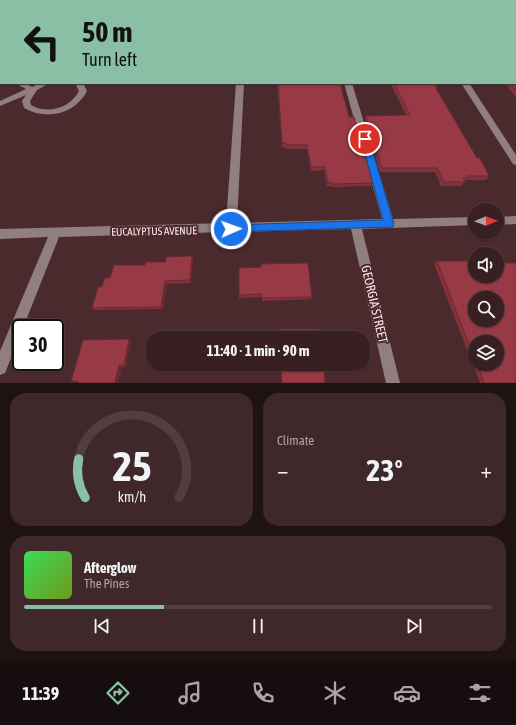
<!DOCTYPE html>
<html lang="en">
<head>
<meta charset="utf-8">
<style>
	body { margin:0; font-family:"Asap Condensed",sans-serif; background:#3f282a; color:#f1f3f6; height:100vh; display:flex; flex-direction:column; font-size:15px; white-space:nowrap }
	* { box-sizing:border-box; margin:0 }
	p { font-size:13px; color:#aba3a5 }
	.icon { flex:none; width:22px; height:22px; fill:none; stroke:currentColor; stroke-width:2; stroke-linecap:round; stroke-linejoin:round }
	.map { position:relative; height:383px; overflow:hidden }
	.details { display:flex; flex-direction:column; gap:10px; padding:10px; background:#1f1213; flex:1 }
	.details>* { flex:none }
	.hud { position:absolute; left:0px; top:0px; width:516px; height:84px; box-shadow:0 1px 3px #0004,0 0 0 1px #523e40; background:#8abfa5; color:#111; overflow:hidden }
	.needle { width:26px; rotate:89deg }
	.tools { position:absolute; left:468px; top:203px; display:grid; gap:8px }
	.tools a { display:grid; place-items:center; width:36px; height:36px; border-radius:50%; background:#382022; box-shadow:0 1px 3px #0004,0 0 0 1px #523e40; font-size:20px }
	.speed { position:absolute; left:12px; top:319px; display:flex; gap:8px; font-size:20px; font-weight:700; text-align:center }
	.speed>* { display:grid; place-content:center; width:52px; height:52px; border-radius:50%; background:#382022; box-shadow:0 1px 3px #0004,0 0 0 1px #523e40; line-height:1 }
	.speed .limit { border:2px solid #111; border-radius:6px; background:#fff; color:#111 }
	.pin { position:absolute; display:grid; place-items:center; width:34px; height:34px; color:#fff; margin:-17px; border:2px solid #fff; border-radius:50%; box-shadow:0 1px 4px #0007 }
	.me { position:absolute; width:44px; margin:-22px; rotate:88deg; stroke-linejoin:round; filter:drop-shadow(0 0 3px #0008) }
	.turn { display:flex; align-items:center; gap:14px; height:84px; padding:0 16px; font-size:18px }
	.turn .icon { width:52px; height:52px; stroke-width:2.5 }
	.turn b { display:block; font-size:28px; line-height:34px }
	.big { font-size:30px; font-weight:700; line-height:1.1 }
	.details .widget { flex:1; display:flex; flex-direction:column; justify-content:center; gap:6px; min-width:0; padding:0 14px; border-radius:16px; background:#3f282a }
	.details .dial { align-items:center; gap:0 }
	.dial svg { height:104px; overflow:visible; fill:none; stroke:#523e40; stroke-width:7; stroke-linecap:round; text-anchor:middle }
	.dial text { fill:#f1f3f6; stroke:none }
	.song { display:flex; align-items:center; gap:12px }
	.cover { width:48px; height:48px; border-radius:6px; background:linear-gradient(135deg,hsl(130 70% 55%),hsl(80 70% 35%)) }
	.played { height:4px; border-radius:2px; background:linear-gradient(90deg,#8abfa5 30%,#523e40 30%) }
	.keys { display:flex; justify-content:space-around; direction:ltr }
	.heat { display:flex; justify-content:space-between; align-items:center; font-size:22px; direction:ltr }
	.details .tiles { flex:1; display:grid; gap:10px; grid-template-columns:1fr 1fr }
	.widget:last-child { grid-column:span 2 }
	.trip { position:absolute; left:146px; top:331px; width:224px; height:40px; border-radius:16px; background:#382022; box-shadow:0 1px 3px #0004,0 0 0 1px #523e40; font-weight:700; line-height:40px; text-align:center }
	.dock { display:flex; height:64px; justify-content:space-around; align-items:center; background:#160d0e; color:#aba3a5 }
	.dock .icon { width:28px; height:28px }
	.dock .selected { color:#8abfa5 }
	.dock b { font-size:18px; color:#f1f3f6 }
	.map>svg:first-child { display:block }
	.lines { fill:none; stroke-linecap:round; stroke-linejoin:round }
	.minor { fill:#917f80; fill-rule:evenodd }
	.major { fill:#eec9cb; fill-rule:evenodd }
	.wall { fill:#82323c; fill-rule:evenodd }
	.shaded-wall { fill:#6a2931 }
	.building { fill:#973a46; stroke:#6a2931; fill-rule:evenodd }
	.route { fill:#1a73e8; stroke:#114b97 }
	.labels { text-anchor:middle; stroke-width:4; stroke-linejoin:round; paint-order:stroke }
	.street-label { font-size:11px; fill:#fde6e7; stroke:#4b2a2d }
	.near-street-label { font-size:13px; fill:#fde6e7; stroke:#4b2a2d }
</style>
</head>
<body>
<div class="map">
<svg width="516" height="383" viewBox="0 0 516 383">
	<rect width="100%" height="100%" fill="#4b2a2d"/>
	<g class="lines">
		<g class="minor">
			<path d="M105 0H113L104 1Z"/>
			<rect x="321" y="0" width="6" height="1"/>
			<rect x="409" y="0" width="6" height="1"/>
			<rect x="0" y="36" width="1" height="4"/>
			<rect x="0" y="72" width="1" height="5"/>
			<path d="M15 83H25L32 87 40 83H50L37 90 30 101 31 105C48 115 70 108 79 91L75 83H83L87 91C75 114 47 121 24 108L22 101 26 95 0 106V101L26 89Z"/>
			<path d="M236 83H244L237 223 382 219 344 83H352L393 219 475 217V225L362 229 400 383H386L351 229 235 232 231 234 227 232 59 237 23 328H21V333L5 373 0 375V351L48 237 0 239V229L226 223Z"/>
			<path d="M461 83H469L516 155V165L513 164Z"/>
			<path d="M516 216V224L497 225V217Z"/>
		</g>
		<g class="major">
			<path d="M147 0H154L146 1Z"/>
			<path d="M184 0H191L183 1Z"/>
			<rect x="0" y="54" width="1" height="4"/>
		</g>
	</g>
	<g class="wall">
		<path d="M442 0H516V98L505 83H515V1H442Z"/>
		<path d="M277 83H340L349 117 373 183 371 186 332 187 331 186H327L324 170 311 171 307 149H286L285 147H282Z"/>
		<path d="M390 83H437L438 85 436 89 477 158 489 176 486 180H466L462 186H441L435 172H380L365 120 366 116 406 115Z"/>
		<path d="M192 256 193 259 191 283 167 284 163 309 94 310 92 308 102 287 110 278 145 265 166 262Z"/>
		<path d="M437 261 475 276 516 383H480L434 264ZM475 342 497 364H475Z"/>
		<path d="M239 268 312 297 311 299 262 301V297L239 298Z"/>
		<path d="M129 339 131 341 126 366 122 367 78 382H74L71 381Z"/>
	</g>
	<g class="shaded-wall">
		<path d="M60 0H95L92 1H60Z"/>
		<rect x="0" y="20" width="1" height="12"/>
		<path d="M192 256 193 259 191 283 190 280Z"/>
		<path d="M165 281 167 284 163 309 161 307Z"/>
		<path d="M129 339 131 341 126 366 124 365Z"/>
		<path d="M119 365 122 367 118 383H115Z"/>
	</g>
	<g class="building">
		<path d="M0 0H61H60L61 1H1V20H0Z"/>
		<rect x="267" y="0" width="38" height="1"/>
		<path d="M340 0H386V1H341Z"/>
		<path d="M445 0H516V12H515L516 15V91L510 83H515V1H446Z"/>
		<path d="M278 83H340L349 117H354L373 183 333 184 332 182 328 183 325 167H311L307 145H286V143H282Z"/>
		<path d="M394 83H437L438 85H434L477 158H480L489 176H467V178H463L465 182H444L437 168H382L366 116 410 115Z"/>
		<path d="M192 256 190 280 165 281 161 307 92 308 98 287H102L105 278H110L114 265H145L146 262H166V257Z"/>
		<path d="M437 261H475V276H497V263H516V383H484L477 364H497V342H475V360ZM475 298H497V320H475Z"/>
		<path d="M308 263 312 297 262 298V294L239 295V268L261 267V264Z"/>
		<path d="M279 329H319L320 338H280Z"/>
		<path d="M129 339 124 365H119L115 383H78V381H71L83 340Z"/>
		<path d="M281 364H323L325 383H282Z"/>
	</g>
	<path class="route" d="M362 137H365L369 139 394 224 393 227 228 232 226 229 228 226 231 225 383 220 361 139Z"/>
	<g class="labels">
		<g class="street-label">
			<text transform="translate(154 231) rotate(-1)" y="4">EUCALYPTUS AVENUE</text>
		</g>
		<g class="near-street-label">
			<text transform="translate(375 304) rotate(77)" y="5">GEORGIA STREET</text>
		</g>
	</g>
</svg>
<div class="tools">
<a><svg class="needle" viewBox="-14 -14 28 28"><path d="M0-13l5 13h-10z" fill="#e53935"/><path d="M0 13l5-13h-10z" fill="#aba3a5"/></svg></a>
<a><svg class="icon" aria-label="sound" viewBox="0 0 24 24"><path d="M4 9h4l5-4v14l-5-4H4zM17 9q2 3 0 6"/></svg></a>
<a><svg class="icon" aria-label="search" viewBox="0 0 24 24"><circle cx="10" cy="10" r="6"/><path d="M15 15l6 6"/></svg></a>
<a><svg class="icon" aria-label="layers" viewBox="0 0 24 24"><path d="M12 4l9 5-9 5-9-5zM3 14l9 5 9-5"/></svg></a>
</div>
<div class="speed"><div class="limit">30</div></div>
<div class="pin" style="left:365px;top:139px;background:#d93025"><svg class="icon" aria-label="arrive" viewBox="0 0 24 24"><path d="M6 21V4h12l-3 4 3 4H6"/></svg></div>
<svg class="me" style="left:231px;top:229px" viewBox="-20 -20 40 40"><circle r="17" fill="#1a73e8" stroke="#fff" stroke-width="3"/><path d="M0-11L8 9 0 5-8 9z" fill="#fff"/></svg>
<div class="trip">11:40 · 1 min · 90 m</div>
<div class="hud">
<div class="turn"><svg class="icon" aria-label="left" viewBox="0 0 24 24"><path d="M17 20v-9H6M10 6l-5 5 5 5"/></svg><div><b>50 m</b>Turn left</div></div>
</div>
</div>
<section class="details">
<div class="tiles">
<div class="widget dial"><svg viewBox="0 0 100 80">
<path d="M14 69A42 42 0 1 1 86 69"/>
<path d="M14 69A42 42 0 0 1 9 39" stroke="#8abfa5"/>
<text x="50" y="56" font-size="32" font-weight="700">25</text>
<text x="50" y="72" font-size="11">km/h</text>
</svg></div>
<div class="widget"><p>Climate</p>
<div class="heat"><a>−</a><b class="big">23°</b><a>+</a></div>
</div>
<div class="widget">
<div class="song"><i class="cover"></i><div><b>Afterglow</b><p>The Pines</p></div></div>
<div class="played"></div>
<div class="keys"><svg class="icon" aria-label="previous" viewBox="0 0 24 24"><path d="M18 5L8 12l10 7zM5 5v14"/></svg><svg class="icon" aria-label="pause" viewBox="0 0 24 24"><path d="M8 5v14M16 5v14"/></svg><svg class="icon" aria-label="next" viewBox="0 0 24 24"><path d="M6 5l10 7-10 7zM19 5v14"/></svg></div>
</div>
</div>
</section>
<nav class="dock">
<b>11:39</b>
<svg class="icon selected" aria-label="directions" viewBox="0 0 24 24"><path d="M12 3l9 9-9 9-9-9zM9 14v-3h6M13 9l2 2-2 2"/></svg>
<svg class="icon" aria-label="music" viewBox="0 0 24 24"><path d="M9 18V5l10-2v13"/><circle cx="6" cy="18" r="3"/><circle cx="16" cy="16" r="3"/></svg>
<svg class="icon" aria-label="phone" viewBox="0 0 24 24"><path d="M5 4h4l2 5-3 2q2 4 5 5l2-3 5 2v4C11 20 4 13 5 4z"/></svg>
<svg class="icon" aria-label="climate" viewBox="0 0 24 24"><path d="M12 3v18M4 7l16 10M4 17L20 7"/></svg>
<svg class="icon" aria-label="car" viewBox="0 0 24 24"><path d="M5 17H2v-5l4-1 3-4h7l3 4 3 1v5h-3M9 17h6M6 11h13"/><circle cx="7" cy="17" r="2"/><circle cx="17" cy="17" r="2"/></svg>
<svg class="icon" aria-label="filters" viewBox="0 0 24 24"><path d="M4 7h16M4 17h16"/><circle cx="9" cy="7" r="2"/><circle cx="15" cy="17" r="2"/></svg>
</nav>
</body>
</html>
